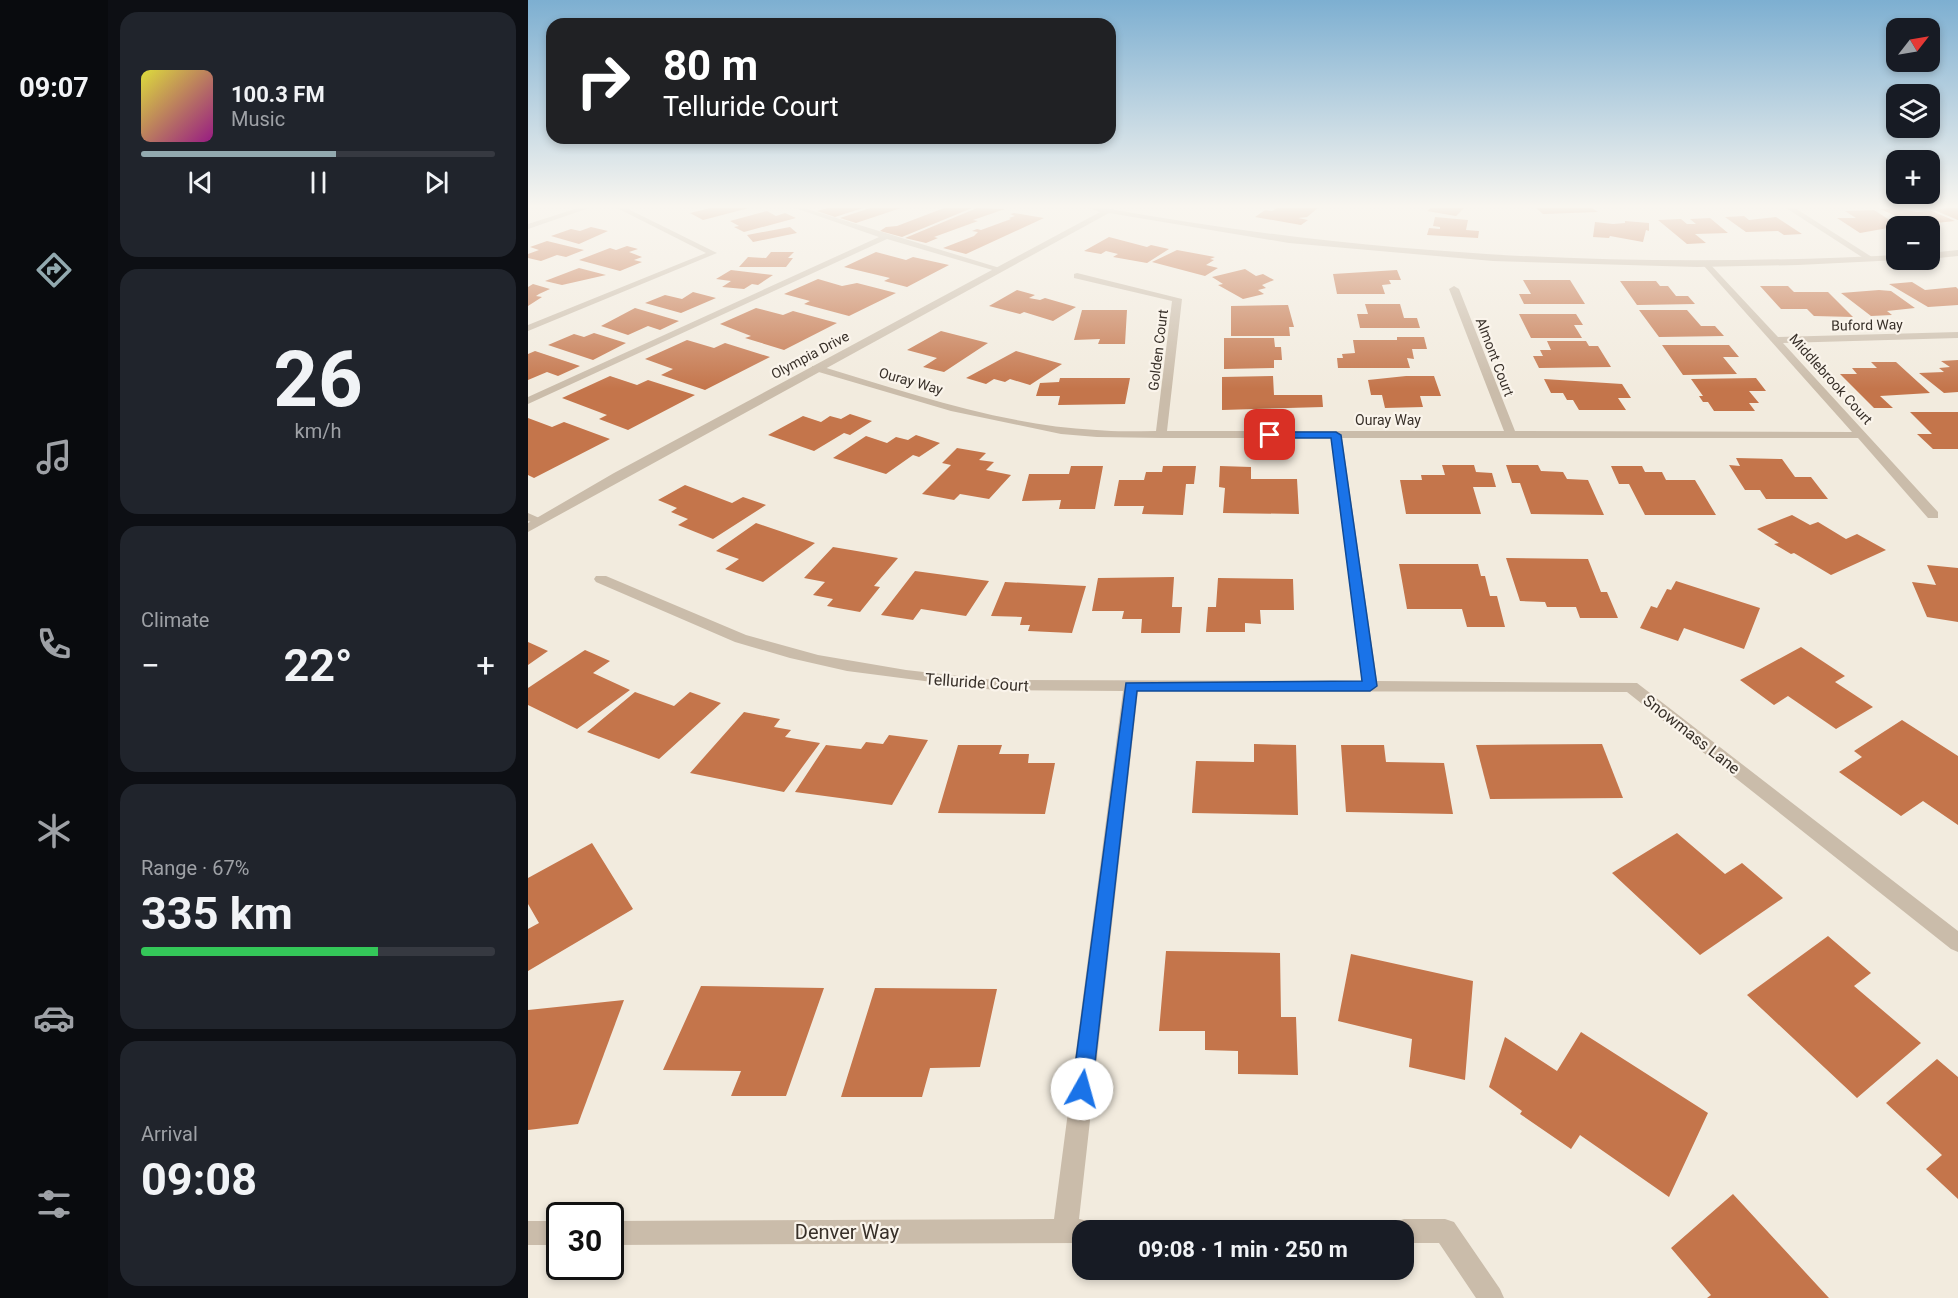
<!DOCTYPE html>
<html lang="en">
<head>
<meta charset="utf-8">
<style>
	body { margin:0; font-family:Roboto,sans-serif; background:#20242c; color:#f1f3f6; height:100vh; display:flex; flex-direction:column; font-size:22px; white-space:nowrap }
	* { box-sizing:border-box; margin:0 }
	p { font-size:20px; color:#9ea1a6 }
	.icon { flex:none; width:33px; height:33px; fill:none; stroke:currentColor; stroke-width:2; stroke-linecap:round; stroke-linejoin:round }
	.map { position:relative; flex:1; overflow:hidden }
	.panel { display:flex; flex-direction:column; gap:12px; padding:12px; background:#0d0f14; width:420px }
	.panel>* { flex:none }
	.guide { position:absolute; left:18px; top:18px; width:570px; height:126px; border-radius:18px; box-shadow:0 3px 9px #0003; background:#202124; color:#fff; overflow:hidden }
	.needle { width:39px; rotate:59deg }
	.tools { position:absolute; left:1358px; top:18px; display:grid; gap:12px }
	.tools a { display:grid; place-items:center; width:54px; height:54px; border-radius:12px; background:#171b24; box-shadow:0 3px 9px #0003; font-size:30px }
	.speed { position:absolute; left:18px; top:1202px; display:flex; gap:12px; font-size:30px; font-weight:700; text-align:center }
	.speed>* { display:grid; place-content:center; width:78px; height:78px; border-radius:50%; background:#171b24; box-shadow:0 3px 9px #0003; line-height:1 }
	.speed .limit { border:3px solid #111; border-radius:9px; background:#fff; color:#111 }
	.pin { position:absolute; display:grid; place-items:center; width:51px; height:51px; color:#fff; margin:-26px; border-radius:12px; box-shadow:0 3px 9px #0006 }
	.me { position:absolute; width:66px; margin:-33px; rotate:7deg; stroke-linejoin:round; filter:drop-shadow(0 0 4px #0008) }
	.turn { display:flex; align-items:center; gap:21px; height:126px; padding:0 18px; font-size:27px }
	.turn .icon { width:78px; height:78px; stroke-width:2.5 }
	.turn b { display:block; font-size:42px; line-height:51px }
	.big { font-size:45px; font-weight:700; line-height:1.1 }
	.panel .tile { flex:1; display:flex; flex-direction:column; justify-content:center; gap:9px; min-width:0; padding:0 21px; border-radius:18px; background:#20242c }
	.panel .dial { align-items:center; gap:0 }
	.dial b { font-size:78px; line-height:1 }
	.song { display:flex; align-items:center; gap:18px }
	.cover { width:72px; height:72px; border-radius:9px; background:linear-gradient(135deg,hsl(60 70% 55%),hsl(310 70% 35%)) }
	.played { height:6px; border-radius:3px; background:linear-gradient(90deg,#92a9af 55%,#363941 55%) }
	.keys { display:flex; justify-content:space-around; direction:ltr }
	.heat { display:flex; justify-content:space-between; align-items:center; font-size:33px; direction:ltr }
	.charge { height:9px; border-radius:4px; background:linear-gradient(90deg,#34c759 67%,#363941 0) }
	.trip { position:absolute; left:544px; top:1220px; width:342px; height:60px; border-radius:18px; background:#171b24; box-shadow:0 3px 9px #0003; font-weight:700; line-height:60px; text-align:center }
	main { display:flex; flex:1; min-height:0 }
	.tabs { display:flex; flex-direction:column; width:108px; justify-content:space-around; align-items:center; background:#090b0e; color:#9ea1a6 }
	.tabs .icon { width:42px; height:42px }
	.tabs .active { color:#92a9af }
	.tabs b { font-size:27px; color:#f1f3f6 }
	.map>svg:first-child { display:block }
	.building { fill:#c4754b }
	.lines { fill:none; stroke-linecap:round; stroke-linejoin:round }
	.service { fill:#cabcaa; fill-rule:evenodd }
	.minor { fill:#cabcaa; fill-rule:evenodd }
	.tertiary { fill:#cabcaa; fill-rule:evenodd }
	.route { fill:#1a73e8; stroke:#114b97; stroke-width:1.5 }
	.labels { text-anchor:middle; stroke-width:4.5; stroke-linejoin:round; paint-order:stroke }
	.far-street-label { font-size:14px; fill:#383029; stroke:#faf4eb }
	.street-label { font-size:16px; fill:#383029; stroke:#faf4eb }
	.near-street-label { font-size:20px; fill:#383029; stroke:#faf4eb }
</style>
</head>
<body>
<main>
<nav class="tabs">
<b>09:07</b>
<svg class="icon active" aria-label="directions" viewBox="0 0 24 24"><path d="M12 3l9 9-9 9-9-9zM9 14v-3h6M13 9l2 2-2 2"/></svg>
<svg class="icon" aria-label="music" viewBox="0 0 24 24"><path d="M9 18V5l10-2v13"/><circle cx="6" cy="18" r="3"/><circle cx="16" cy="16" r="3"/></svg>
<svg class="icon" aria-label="phone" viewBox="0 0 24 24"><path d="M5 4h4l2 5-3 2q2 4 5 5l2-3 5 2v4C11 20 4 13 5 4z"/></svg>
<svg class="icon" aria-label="climate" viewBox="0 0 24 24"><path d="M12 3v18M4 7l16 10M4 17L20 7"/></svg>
<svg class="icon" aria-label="car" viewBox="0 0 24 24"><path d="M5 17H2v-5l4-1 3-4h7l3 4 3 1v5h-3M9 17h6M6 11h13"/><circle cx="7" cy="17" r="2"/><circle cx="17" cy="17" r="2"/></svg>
<svg class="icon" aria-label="filters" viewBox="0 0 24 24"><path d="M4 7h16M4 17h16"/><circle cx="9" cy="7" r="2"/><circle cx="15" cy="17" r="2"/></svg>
</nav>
<section class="panel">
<div class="tile">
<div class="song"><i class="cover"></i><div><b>100.3 FM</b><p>Music</p></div></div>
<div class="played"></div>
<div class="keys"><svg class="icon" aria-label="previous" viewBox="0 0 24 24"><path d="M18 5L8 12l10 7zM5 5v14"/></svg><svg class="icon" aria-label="pause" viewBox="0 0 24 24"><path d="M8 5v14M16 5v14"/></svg><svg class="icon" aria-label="next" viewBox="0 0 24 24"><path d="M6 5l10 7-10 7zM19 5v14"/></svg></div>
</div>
<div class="tile dial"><b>26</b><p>km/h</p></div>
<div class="tile"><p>Climate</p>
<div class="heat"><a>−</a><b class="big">22°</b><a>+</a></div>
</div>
<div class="tile"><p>Range · 67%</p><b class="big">335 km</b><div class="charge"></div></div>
<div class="tile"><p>Arrival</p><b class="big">09:08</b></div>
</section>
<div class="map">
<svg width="1430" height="1298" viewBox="0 0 1430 1298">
	<rect width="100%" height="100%" fill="#f2ebde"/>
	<g class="building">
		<path d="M182 208H221L175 220 162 213Z"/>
		<path d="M300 208H335L307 217 289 211Z"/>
		<path d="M342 208H373L328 223 312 218Z"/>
		<path d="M416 208H444L374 237 352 231 358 227 369 226Z"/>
		<path d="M449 208 477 209 445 220 450 221 406 237 410 238 398 243 377 238Z"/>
		<path d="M749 208H790L779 217 770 218 780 220 773 225 727 217 737 210 744 211Z"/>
		<path d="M903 208H936L928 216 899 211Z"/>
		<path d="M1008 208H1064L1070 212 1015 214Z"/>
		<path d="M1369 208 1389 212 1404 211 1427 221 1389 225 1352 209Z"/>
		<path d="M1418 208H1430V220L1406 210Z"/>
		<path d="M1346 210 1371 226 1332 233 1309 218H1328L1317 211Z"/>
		<path d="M239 211 248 216 257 213 268 218 216 232 206 227 211 226 202 221Z"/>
		<path d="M486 213 516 218 438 254 415 248 446 236 450 232 444 231 449 229 453 230 483 219 481 218 487 216 482 214Z"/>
		<path d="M1216 216 1221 220 1248 217 1274 234 1256 235 1250 231 1218 232 1197 217Z"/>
		<path d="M907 217 940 220 938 230 951 231 950 238 899 235 901 228 912 229V227L905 226Z"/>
		<path d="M1182 218 1200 233 1167 234 1178 243 1159 244 1130 220 1153 219 1159 224H1168L1162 219Z"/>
		<path d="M1097 221 1121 223V231L1118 230 1115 242 1082 236 1081 238 1065 237 1067 222 1085 224 1097 223Z"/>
		<path d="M63 227 80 231 51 244 23 236 43 229 52 231Z"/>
		<path d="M262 227 269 233 225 242 219 235Z"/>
		<path d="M581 237 619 247 623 245 641 249 619 263 585 257 590 254 578 251 573 254 556 251Z"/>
		<path d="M19 241 56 250 38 257 29 255 13 261 0 258V254L11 250 2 247Z"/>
		<path d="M99 246 110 249 101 252 114 257 106 260 114 262 92 271 51 260 82 248 88 250Z"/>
		<path d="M649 250 687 257 682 259 686 260 678 265 690 268 677 276 624 262Z"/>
		<path d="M243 252H266L260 258H265L258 267H211L220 257 238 258Z"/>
		<path d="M348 252 378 260 385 257 421 265 379 287 356 281 362 278 316 267Z"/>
		<path d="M51 268 78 275 34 285 17 281Z"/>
		<path d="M717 269 728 276 735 274 746 280 734 285 738 288 730 290 736 294 715 299 690 285 695 284 684 277Z"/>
		<path d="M203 270 245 275 230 285 224 284 216 289 194 287 203 281 188 279Z"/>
		<path d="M869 270 873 280H861L863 284 854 285 857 294H809L805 274Z"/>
		<path d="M290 279 314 286 329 283 368 293 321 316 276 304 282 301 256 294Z"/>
		<path d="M995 280H1042L1057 304H996L991 294H1003Z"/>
		<path d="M1092 281H1128L1132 286H1140L1148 296H1160L1167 304 1109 305Z"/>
		<path d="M1384 282 1397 290 1428 287 1430 289V305L1400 307 1361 284Z"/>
		<path d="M5 284 22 289 11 294 8 296 14 297 0 306V287Z"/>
		<path d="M1232 286H1260L1266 292H1300L1325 317 1286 316 1279 309H1253Z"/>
		<path d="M489 290 507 295 501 298 512 300 517 298 548 307 525 321 496 312 492 314 461 306Z"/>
		<path d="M1351 290 1363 291 1387 308 1359 311 1364 315 1343 316 1313 293Z"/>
		<path d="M165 292 188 298 153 313 117 303 137 295 154 299Z"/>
		<path d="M837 304H872L876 318H889L892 328H832L829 314H840Z"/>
		<path d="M760 305 766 327H761L762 336H703V306Z"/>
		<path d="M107 308 151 321 132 330 120 326 100 335 73 326Z"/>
		<path d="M228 308 255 315 265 311 309 323 256 350 217 338 223 336 192 324Z"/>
		<path d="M554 310H599L597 344H570L572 339 546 340Z"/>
		<path d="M1111 310H1159L1173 326H1187L1196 336 1131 337Z"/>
		<path d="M991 314H1048L1055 325H1046L1054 338H1003Z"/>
		<path d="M413 331 460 343 416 372 395 367 409 358 379 350Z"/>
		<path d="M66 333 98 343 65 360 20 345 46 334 56 337Z"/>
		<path d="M869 337H896L899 349H884L886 359 879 358 882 368H810L809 358H815L814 354 827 353 825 340H869Z"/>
		<path d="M696 338H746L747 347H753L754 360H746V368L696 369Z"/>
		<path d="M159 340 186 348 197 343 242 357 177 390 133 375 145 369 117 359Z"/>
		<path d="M1019 341H1058L1061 346H1070L1083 367 1011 368 1005 356H1015L1012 350H1023Z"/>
		<path d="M1134 345H1201L1211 357H1195L1209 374 1155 375Z"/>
		<path d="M7 351 52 366 30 376 19 372 0 380V354Z"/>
		<path d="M488 351 534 364 502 385 482 379 477 382 466 379 458 384 438 378Z"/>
		<path d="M1430 360V392L1416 393 1391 373 1416 372 1411 368 1422 367 1413 361Z"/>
		<path d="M1343 362H1368L1402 393 1352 396 1365 408H1346L1312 374H1329L1324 368H1349Z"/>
		<path d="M82 376 109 385 120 380 167 395 100 430 71 419 79 415 34 398Z"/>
		<path d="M745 376 746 395H794L795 407 694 410V377Z"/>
		<path d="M878 376H906L913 396H892L895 407 857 408 854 395H843L840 380Z"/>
		<path d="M532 378H602L597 404 530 405 532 396H508L512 383 531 382Z"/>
		<path d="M1228 378 1238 391H1221L1231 403H1221L1227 411H1186L1180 402H1175L1171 396H1175L1163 379Z"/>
		<path d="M1016 379 1094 384 1103 398H1090L1098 410H1051L1045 400H1039L1035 393H1023Z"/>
		<path d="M1382 412H1430V449H1405L1389 434H1404Z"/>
		<path d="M322 414 344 421 322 435 316 433 286 451 240 435 275 416 293 422 302 416 313 419Z"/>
		<path d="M0 418 24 427 36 422 82 439 6 478 0 475Z"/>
		<path d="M388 435 412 443 391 457 385 455 358 474 305 458 338 436 359 443 368 437 380 440Z"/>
		<path d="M429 448 458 453 451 460 466 462 458 470 483 475 461 499 432 494 426 500 394 494 423 465 414 463Z"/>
		<path d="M1208 458 1254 459 1267 477H1283L1300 499H1238L1232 490H1217L1201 465 1212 466Z"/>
		<path d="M914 465H946L948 472 964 473 968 487H945L953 514H878L872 480H894L893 475H917Z"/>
		<path d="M978 465H1010L1013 471 1035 472 1039 479 1060 480 1076 515 1003 514 992 483H984Z"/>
		<path d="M543 466H575L567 509H531L533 500 494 501 501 474H541Z"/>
		<path d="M635 466H668L666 484H658L655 515 614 514 616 506H586L591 480H616L618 472H634Z"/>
		<path d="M692 466 723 467V479H769L771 514 695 513 697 488 691 487Z"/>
		<path d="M1083 466H1114L1117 472H1134L1138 480H1167L1188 515H1117L1101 484H1091Z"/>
		<path d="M157 485 204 503 215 497 238 505 185 539 150 525 160 519 143 512 149 508 130 500Z"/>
		<path d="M1264 515 1282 525 1290 522 1318 539 1329 534 1358 550 1303 575 1266 553 1263 554 1246 544 1251 543 1229 529Z"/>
		<path d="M228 523 287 543 235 582 197 569 211 559 188 551Z"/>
		<path d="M305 547 370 558 346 586 352 587 332 612 299 606 305 599 285 595 297 582 276 578Z"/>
		<path d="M978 558 1060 559 1073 592H1079L1090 618H1052L1048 607H1019L1017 602 992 601Z"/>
		<path d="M871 564H950L953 576H957L962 596H969L977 627H939L934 609H879Z"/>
		<path d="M1399 565 1430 568V622L1399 617 1384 582 1408 585Z"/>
		<path d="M387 571 461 581 438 616 393 609 385 620 353 615Z"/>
		<path d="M646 577 644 607H654L652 633H613L614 619H594L596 611H564L570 578Z"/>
		<path d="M690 578 765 579 766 610H732L733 624 717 623V632H678L680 607H688Z"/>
		<path d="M1148 581 1232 608 1216 649 1156 628 1150 641 1112 628 1123 606 1129 608 1139 589 1143 590Z"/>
		<path d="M477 582 558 586 544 633 500 631 502 625H492L494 617 463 616Z"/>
		<path d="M0 642 20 651 0 665Z"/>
		<path d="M1273 647 1317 676 1307 682 1345 707 1308 729 1260 696 1246 705 1212 680Z"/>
		<path d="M57 650 82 661 65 673 102 690 49 729 0 705V688Z"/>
		<path d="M107 692 146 706 162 692 193 703 131 759 59 732Z"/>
		<path d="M216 712 252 719 246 727 263 730 257 737 292 743 256 792 162 773Z"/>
		<path d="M1374 720 1430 756V825L1395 801 1373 816 1311 772 1334 757 1326 751Z"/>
		<path d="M361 735 400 740 364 805 267 792 298 745 333 749 338 742 355 744Z"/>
		<path d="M726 744 768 745 770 815 664 813 668 761 726 762Z"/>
		<path d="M1074 744 1095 798 962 799 948 745Z"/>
		<path d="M430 745H474L471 754H501L500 763H527L517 814 410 813Z"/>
		<path d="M813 745H856L858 762 916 763 925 814 818 812Z"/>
		<path d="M1149 833 1197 874 1214 863 1255 898 1172 955 1084 873Z"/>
		<path d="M64 843 105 909 0 971V929L11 923 0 904V878Z"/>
		<path d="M1300 936 1343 973 1326 986 1393 1043 1329 1098 1219 995Z"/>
		<path d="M638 951 752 953 753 1017H768L770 1075 710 1074V1051L677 1050V1031H631Z"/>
		<path d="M823 954 945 981 937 1080 881 1067 884 1039 810 1021Z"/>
		<path d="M173 986 296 988 258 1096H203L213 1071 135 1070Z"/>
		<path d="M347 988 469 989 452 1067 402 1068 394 1097H313Z"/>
		<path d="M96 1000 50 1124 0 1130V1010Z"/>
		<path d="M1053 1032 1180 1113 1141 1197 1052 1135 1043 1149 992 1114 994 1111 961 1087 977 1037 1029 1071Z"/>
		<path d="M1409 1059 1430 1077V1199L1398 1169 1414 1155 1358 1103Z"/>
		<path d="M1205 1194 1301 1298H1179L1183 1295 1143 1248Z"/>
	</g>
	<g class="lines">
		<path class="service" d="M267 208H276L475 269 468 271 359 239 0 404V397L351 237Z"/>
		<g class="minor">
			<path d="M50 208H61L0 229V224Z"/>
			<path d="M89 208H98L189 253 0 331V325L178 253Z"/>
			<path d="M1258 208H1267L1347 259 1340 261Z"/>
			<path d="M1179 261 1250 337 1430 332V338L1255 343 1410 512V518H1400L1330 438H814L849 681 1109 683 1430 931V952L1423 949 1099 692 610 691 551 1219 564 1222 567 1230H555V1243L82 1245V1221L526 1219 595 691 466 690 319 671 262 658 207 642 68 582 66 579 68 576H78L218 635 290 655 378 670 466 680 834 681 803 438H633L569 437 533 434 423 411 284 370V366H292C382 393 473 425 568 430 588 432 608 431 628 431L644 301 546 278V274L549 273 654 299 639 431H976L921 289 926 286 931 289 987 431 1324 432 1176 266 1175 264Z"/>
			<path d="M0 513 18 521 12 525 0 521Z"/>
			<path d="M876 1219H917L926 1222 972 1289 976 1298H948L911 1243H876V1230H864L867 1222Z"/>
			<rect x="0" y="1221" width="32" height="24"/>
		</g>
		<g class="tertiary">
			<path d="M561 208H576C842 256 1098 269 1368 255V260H1371L1270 265 1169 267 965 261 761 243 581 213 0 532V523L86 473 572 212Z"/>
			<path d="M1430 250V256L1401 259V253Z"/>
		</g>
	</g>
	<linearGradient id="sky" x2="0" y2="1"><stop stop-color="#7dafd1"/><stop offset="0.53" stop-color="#f9f6f0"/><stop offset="1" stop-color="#f9f6f0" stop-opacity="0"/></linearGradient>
	<rect width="1430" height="389" fill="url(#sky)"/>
	<path class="route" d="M739 432H808L813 435 849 686 842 691H609L564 1089 561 1096 554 1099 547 1096 544 1089 598 683 834 681 803 438H742L739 437Z"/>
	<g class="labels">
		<g class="far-street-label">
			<text transform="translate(1339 325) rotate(-1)" y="5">Buford Way</text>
			<text transform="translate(630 350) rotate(-83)" y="5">Golden Court</text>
			<text transform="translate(282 355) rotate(-28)" y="5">Olympia Drive</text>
			<text transform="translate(967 357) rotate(69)" y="5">Almont Court</text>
			<text transform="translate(1303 379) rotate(48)" y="5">Middlebrook Court</text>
			<text transform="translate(383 381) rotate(16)" y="5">Ouray Way</text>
			<text x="860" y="425">Ouray Way</text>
		</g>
		<g class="street-label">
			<text transform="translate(449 682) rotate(4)" y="6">Telluride Court</text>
			<text transform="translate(1164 734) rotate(38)" y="6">Snowmass Lane</text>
		</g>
		<g class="near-street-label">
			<text x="319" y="1239">Denver Way</text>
		</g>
	</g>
</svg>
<div class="tools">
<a><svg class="needle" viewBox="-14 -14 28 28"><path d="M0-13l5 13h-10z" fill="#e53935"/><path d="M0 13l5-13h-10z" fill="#9ea1a6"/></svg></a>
<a><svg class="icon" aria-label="layers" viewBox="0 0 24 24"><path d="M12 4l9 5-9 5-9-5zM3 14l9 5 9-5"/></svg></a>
<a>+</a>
<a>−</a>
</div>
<div class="speed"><div class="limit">30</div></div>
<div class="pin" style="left:742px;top:435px;background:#d93025"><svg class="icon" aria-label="arrive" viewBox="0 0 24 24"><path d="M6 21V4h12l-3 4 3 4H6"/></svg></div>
<svg class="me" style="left:554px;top:1089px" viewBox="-20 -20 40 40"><circle r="19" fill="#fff"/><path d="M0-13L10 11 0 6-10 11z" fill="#1a73e8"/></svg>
<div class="trip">09:08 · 1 min · 250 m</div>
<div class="guide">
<div class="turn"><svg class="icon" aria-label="right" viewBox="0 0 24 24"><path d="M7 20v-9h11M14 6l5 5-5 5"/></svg><div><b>80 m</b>Telluride Court</div></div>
</div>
</div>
</main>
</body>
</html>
